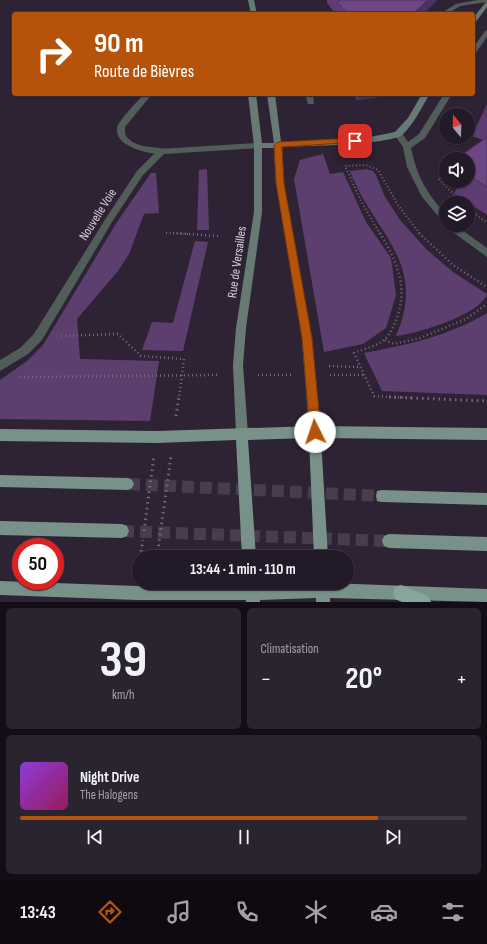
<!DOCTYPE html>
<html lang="fr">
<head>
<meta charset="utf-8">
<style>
	body { margin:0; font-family:"Sofia Sans Condensed",sans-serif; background:#2a2330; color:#f1f3f6; height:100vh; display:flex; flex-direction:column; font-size:15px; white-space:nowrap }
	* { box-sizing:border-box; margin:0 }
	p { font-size:13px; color:#a2a1a8 }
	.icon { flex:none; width:22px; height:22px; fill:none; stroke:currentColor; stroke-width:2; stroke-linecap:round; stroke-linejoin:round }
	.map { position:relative; height:602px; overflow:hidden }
	.side { display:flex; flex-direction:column; gap:6px; padding:6px; background:#130e16; flex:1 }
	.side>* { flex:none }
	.guide { position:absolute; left:12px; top:12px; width:463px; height:84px; border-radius:4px; box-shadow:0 1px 3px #0004,0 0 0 1px #3f3845; background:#b45309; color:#fff; overflow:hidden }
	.needle { width:26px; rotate:341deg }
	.controls { position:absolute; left:439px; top:108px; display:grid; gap:8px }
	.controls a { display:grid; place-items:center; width:36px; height:36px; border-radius:50%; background:#221a28; box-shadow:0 1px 3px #0004,0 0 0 1px #3f3845; font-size:20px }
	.speed { position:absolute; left:12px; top:538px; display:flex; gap:8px; font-size:20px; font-weight:700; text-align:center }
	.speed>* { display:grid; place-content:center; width:52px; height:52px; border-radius:50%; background:#221a28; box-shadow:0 1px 3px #0004,0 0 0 1px #3f3845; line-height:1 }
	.speed .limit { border:6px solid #d22; background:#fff; color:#111 }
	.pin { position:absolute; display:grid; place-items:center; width:34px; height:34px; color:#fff; margin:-17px; border-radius:8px; box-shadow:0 2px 6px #0006 }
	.me { position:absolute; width:44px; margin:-22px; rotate:356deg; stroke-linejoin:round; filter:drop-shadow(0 0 3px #0008) }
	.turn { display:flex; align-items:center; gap:14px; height:84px; padding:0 16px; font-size:18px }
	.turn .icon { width:52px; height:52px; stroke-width:2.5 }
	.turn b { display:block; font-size:28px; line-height:34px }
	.big { font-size:30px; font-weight:700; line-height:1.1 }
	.side .card { flex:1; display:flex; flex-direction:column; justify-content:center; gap:6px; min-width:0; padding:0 14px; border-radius:6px; background:#2a2330 }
	.side .dial { align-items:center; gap:0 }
	.dial b { font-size:52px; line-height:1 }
	.song { display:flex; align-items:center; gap:12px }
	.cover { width:48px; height:48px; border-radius:6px; background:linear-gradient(135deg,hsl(270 70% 55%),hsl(330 70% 35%)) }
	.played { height:4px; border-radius:2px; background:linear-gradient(90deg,#b45309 80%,#3f3845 80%) }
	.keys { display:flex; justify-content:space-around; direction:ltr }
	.heat { display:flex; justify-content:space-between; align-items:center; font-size:22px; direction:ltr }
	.side .tiles { flex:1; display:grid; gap:6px; grid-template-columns:1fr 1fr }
	.card:last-child { grid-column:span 2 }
	.trip { position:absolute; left:132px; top:550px; width:222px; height:40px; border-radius:20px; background:#221a28; box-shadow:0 1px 3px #0004,0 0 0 1px #3f3845; font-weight:700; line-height:40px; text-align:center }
	.dock { display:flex; height:64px; justify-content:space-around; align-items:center; background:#0e0a10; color:#a2a1a8 }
	.dock .icon { width:28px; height:28px }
	.dock .on { color:#b45309 }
	.dock b { font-size:18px; color:#f1f3f6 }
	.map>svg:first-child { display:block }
	.green { fill:#5d3f6f }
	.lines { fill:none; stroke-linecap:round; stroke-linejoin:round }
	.primary-tunnel { stroke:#483d4e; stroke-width:12; stroke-dasharray:12 6; stroke-linecap:butt }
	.path-far2 { stroke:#746a7a; stroke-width:2; stroke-dasharray:1 2.5; stroke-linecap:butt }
	.path-far1 { stroke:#746a7a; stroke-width:2.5; stroke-dasharray:1 3; stroke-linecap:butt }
	.path { stroke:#746a7a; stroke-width:3; stroke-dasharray:1.5 4; stroke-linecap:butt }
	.lane { fill:#515d59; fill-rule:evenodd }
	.street { fill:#515d59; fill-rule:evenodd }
	.secondary { fill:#677b74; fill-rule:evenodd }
	.primary { fill:#789189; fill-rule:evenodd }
	.highway { fill:#87a69b; fill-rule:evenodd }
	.wall { fill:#5f3c73 }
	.shaded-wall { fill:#4d315e }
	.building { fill:#6e4686; stroke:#4d315e }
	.route { fill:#b45309; stroke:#753606 }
	.labels { text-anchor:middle; stroke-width:4; stroke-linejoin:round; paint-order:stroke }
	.street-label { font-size:13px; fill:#d9d1de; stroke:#2e2335 }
</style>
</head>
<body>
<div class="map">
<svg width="487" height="602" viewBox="0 0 487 602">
	<rect width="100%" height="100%" fill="#2e2335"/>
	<g class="green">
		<path d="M323 154 330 174 343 172 366 222 391 258 396 295 386 328 363 344 324 352 294 179 300 160Z"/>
		<path d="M207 169 209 230H197L199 170Z"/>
		<path d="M366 169 373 171 376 175 385 197 400 220 426 249 453 272 487 294C480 315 416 334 396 336 428 262 375 235 350 171Z"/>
		<path d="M151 173H156L159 213 144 214 129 254 118 271 77 319 80 359 159 361 150 421 0 419V380L27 361 43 345 117 222Z"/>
		<path d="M195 241 208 242 183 351 142 350 152 322 173 323Z"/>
		<path d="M487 313V395L382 391 364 353C407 345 449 336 487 313Z"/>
	</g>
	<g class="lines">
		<g class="primary-tunnel">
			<path d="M128 484 382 496"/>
			<path d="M122 531 389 541"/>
		</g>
		<g class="path-far2">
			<path d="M439 179 462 203"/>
			<path d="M468 208 487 223"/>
			<path d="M166 233 190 234"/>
			<path d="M380 234 360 199 345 166 366 165 378 170 398 205 420 234"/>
		</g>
		<g class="path-far1">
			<path d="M173 233 218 236"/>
			<path d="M380 233C397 261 409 288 396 320 393 328 389 336 383 341 374 347 363 349 354 353L374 396 412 398"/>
			<path d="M419 233 453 265 487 287"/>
			<path d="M61 336 118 334 141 356 184 359 179 398"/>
			<path d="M385 340 394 344 420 338 466 319 487 304"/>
			<path d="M329 366 361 367"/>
			<path d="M258 375H291"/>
			<path d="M330 375H365"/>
			<path d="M20 377 219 375"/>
		</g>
		<g class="path">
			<path d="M389 397 487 401"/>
			<path d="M176 416 179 397"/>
			<path d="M144 531 154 456"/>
			<path d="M140 557 143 540"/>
			<path d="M157 557 171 456"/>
		</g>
		<g class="lane">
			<path d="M477 0H487V2L460 6 447 14H440L456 4Z"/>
			<path d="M487 30V37L475 54 473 55V48L485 31Z"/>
			<path d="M144 94H152L125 127V134C132 148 151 146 165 149V153C152 156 114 147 117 128 118 121 138 101 144 94Z"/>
			<path d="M305 94H313L314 104H308Z"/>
			<path d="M444 94H452L425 138 411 148C417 177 427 193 446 215V225H455L487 248V257L446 227 445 224 422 197 407 167 403 147 394 134 395 132H401L408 142 419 134Z"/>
		</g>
		<path class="street" d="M258 143 261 144V148L164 154 143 175 112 222 42 340 28 354 0 371V360L20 348 34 334 106 218 137 171 159 149Z"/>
		<g class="secondary">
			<path d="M248 0H254L257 14H251Z"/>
			<path d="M487 1V7L475 23 473 24V18Z"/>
			<path d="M248 94H256L262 143H274L267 94H275L281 142 370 137 395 132 408 118 422 94H430C421 108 414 124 402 135 389 145 302 146 282 147L284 183 312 338 321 432 319 436 315 438 311 436 309 432 302 338 276 183 274 148H262V212L246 328 243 365 248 434 246 438 242 440 238 438 236 434 233 365 236 328 254 212V146Z"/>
		</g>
		<g class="primary">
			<path d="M315 426 487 428V440L321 438 328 557H314L309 438 248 440 256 557H242L236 440 157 443 0 441V429L157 431Z"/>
			<path d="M0 475 128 478 132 480 134 484 132 488 128 490 0 487Z"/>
			<path d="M382 490 487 493V505L382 502 377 501 376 496 377 491Z"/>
			<path d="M0 521 122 524 127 526 129 531 127 536 122 538 0 535Z"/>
			<path d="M389 534 487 537V551L389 548 384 546 382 541 384 536Z"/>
			<path d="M0 581 137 586H244V583H258V586L329 583 487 589V602L330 598V602H316V598L260 600V602H246V600H137L0 595Z"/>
		</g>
		<path class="highway" d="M401 585 428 596 431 602H402L395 599 393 593 395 587Z"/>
	</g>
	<g class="wall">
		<path d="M327 0H437L423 14H335V13L327 3Z"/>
		<path d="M353 94H387L386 96 357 100Z"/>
		<path d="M487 104V215L454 193 459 186 452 181H468V159H457L458 158 483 140 472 136Z"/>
	</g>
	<g class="shaded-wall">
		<path d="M427 0H437L423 14H413Z"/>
		<path d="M359 94H387L386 96 357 100Z"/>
	</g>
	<g class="building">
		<path d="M339 0H427L413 14H348L337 2 340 1Z"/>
		<path d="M487 108V116L484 115Z"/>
		<path d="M487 137V187L468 175V172L473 168 468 164V159H460L458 158Z"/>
	</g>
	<path class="route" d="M355 138 359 141 358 142 282 147 284 183 312 338 321 432 319 436 315 437 311 436 310 432 302 338 276 183 274 145 278 142Z"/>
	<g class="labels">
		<g class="street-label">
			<text transform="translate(97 214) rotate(-58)" y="5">Nouvelle Voie</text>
			<text transform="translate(236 262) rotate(-82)" y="5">Rue de Versailles</text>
		</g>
	</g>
</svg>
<div class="controls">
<a><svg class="needle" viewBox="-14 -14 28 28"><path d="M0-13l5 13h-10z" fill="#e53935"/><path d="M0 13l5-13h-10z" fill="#a2a1a8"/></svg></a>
<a><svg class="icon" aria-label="sound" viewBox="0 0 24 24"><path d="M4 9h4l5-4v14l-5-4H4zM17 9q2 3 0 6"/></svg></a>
<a><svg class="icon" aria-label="layers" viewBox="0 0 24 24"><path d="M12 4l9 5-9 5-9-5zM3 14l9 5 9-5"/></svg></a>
</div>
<div class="speed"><div class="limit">50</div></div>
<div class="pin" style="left:355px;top:141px;background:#d93025"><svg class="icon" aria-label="arrive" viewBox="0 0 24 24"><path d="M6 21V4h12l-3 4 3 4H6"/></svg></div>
<svg class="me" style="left:315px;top:432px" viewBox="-20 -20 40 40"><circle r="19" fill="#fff"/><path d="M0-13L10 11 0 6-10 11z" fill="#b45309"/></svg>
<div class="trip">13:44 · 1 min · 110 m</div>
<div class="guide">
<div class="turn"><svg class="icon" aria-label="right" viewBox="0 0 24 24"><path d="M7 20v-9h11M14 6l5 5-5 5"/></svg><div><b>90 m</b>Route de Bièvres</div></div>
</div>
</div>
<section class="side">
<div class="tiles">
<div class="card dial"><b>39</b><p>km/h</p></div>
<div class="card"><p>Climatisation</p>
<div class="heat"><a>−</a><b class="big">20°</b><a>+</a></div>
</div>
<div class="card">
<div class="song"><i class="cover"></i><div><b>Night Drive</b><p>The Halogens</p></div></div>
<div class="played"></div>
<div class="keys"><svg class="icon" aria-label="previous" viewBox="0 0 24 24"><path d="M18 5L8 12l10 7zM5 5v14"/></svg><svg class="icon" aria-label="pause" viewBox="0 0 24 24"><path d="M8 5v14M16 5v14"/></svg><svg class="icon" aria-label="next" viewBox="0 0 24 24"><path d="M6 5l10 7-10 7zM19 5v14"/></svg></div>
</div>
</div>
</section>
<nav class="dock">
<b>13:43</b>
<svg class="icon on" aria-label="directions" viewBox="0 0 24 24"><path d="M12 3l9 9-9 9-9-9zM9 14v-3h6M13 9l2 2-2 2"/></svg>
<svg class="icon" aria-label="music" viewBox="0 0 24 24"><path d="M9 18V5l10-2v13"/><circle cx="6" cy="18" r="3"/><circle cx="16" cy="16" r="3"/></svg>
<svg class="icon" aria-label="phone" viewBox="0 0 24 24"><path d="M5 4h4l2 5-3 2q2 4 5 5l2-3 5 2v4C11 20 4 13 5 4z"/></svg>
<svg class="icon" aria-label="climate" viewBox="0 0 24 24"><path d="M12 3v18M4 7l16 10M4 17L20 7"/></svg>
<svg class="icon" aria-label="car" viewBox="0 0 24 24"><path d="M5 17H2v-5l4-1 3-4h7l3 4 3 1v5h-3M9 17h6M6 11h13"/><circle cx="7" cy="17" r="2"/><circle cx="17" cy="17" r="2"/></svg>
<svg class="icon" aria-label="filters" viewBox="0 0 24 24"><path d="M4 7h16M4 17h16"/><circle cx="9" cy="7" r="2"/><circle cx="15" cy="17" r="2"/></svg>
</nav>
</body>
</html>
